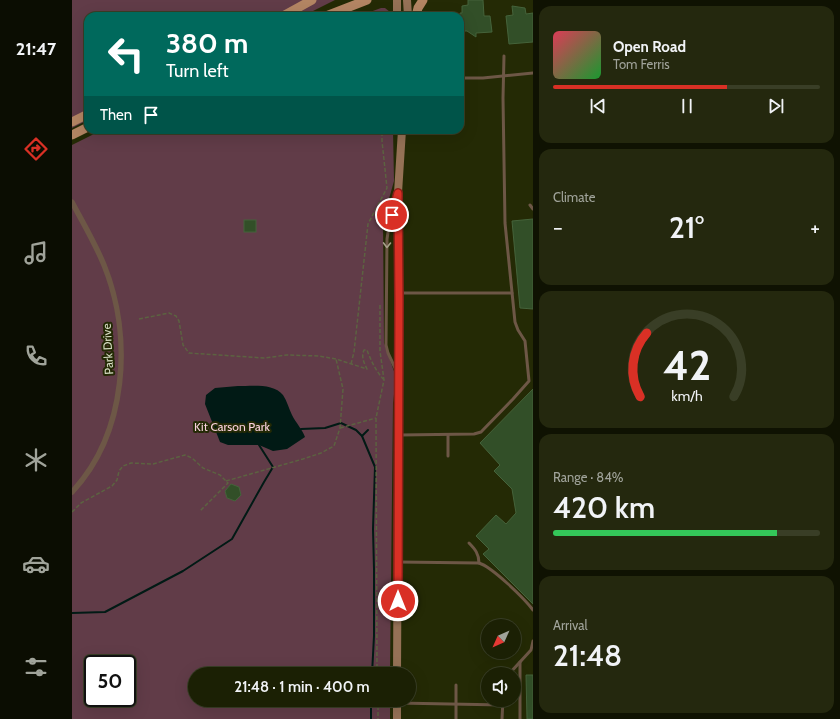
<!DOCTYPE html>
<html lang="en">
<head>
<meta charset="utf-8">
<style>
	body { margin:0; font-family:Cabin,sans-serif; background:#24280e; color:#f1f3f6; height:100vh; display:flex; flex-direction:column; font-size:15px; white-space:nowrap }
	* { box-sizing:border-box; margin:0 }
	p { font-size:13px; color:#a0a39a }
	.icon { flex:none; width:22px; height:22px; fill:none; stroke:currentColor; stroke-width:2; stroke-linecap:round; stroke-linejoin:round }
	.map { position:relative; flex:1; overflow:hidden }
	.side { display:flex; flex-direction:column; gap:6px; padding:6px; background:#0f1202; width:307px }
	.side>* { flex:none }
	.banner { position:absolute; left:12px; top:12px; width:380px; height:122px; border-radius:12px; box-shadow:0 4px 16px #0002,0 0 0 1px #393e26; background:#00695c; color:#fff; overflow:hidden }
	.needle { width:26px; rotate:225deg }
	.controls { position:absolute; left:409px; top:619px; display:grid; gap:8px }
	.controls a { display:grid; place-items:center; width:40px; height:40px; border-radius:50%; background:#1b2004; box-shadow:0 4px 16px #0002,0 0 0 1px #393e26; font-size:20px }
	.speed { position:absolute; left:12px; top:655px; display:flex; gap:8px; font-size:20px; font-weight:700; text-align:center }
	.speed>* { display:grid; place-content:center; width:52px; height:52px; border-radius:50%; background:#1b2004; box-shadow:0 4px 16px #0002,0 0 0 1px #393e26; line-height:1 }
	.speed .limit { border:2px solid #111; border-radius:6px; background:#fff; color:#111 }
	.pin { position:absolute; display:grid; place-items:center; width:34px; height:34px; color:#fff; margin:-17px; border:2px solid #fff; border-radius:50%; box-shadow:0 1px 4px #0007 }
	.me { position:absolute; width:44px; margin:-22px; rotate:0deg; stroke-linejoin:round; filter:drop-shadow(0 0 3px #0008) }
	.turn { display:flex; align-items:center; gap:14px; height:84px; padding:0 16px; font-size:18px }
	.turn .icon { width:52px; height:52px; stroke-width:2.5 }
	.turn b { display:block; font-size:28px; line-height:34px }
	.then { display:flex; align-items:center; height:38px; padding:0 16px; background:#0003; gap:8px; font-size:15px }
	.big { font-size:30px; font-weight:600; line-height:1.1 }
	.side .card { flex:1; display:flex; flex-direction:column; justify-content:center; gap:6px; min-width:0; padding:0 14px; border-radius:12px; background:#24280e }
	.side .dial { align-items:center; gap:0 }
	.dial svg { height:104px; overflow:visible; fill:none; stroke:#393e26; stroke-width:7; stroke-linecap:round; text-anchor:middle }
	.dial text { fill:#f1f3f6; stroke:none }
	.song { display:flex; align-items:center; gap:12px }
	.cover { width:48px; height:48px; border-radius:6px; background:linear-gradient(135deg,hsl(350 70% 55%),hsl(130 70% 35%)) }
	.played { height:4px; border-radius:2px; background:linear-gradient(90deg,#d93025 65%,#393e26 65%) }
	.keys { display:flex; justify-content:space-around; direction:ltr }
	.heat { display:flex; justify-content:space-between; align-items:center; font-size:22px; direction:ltr }
	.charge { height:6px; border-radius:3px; background:linear-gradient(90deg,#34c759 84%,#393e26 0) }
	.trip { position:absolute; left:116px; top:667px; width:228px; height:40px; border-radius:20px; background:#1b2004; box-shadow:0 4px 16px #0002,0 0 0 1px #393e26; font-weight:600; line-height:40px; text-align:center }
	main { display:flex; flex:1; min-height:0 }
	.tab-bar { display:flex; flex-direction:column; width:72px; justify-content:space-around; align-items:center; background:#0b0d02; color:#a0a39a }
	.tab-bar .icon { width:28px; height:28px }
	.tab-bar .selected { color:#d93025 }
	.tab-bar b { font-size:18px; color:#f1f3f6 }
	.map>svg:first-child { display:block }
	.green { fill:#613c48; fill-rule:evenodd }
	.water { fill:#011a15 }
	.lines { fill:none; stroke-linecap:round; stroke-linejoin:round }
	.stream { stroke:#011a15; stroke-width:2 }
	.building { fill:#324f28; stroke:#45633b }
	.path { stroke:#5c6241; stroke-width:1.5; stroke-dasharray:4 2; stroke-linecap:butt }
	.lane { stroke:#6d5746; stroke-width:3 }
	.street { stroke:#6d5746; stroke-width:5.5 }
	.secondary { stroke:#957156; stroke-width:8 }
	.primary { stroke:#b38563; stroke-width:9 }
	.oneway { stroke:#a7a18b }
	.route-casing { stroke:#8d1f18; stroke-width:10 }
	.route { stroke:#d93025; stroke-width:7 }
	.labels { text-anchor:middle; stroke-width:4; stroke-linejoin:round; paint-order:stroke }
	.street-label { font-size:12px; fill:#d7dec4; stroke:#242a05 }
	.park-label { font-size:12px; fill:#fad2de; stroke:#242a05 }
</style>
</head>
<body>
<main>
<nav class="tab-bar">
<b>21:47</b>
<svg class="icon selected" aria-label="directions" viewBox="0 0 24 24"><path d="M12 3l9 9-9 9-9-9zM9 14v-3h6M13 9l2 2-2 2"/></svg>
<svg class="icon" aria-label="music" viewBox="0 0 24 24"><path d="M9 18V5l10-2v13"/><circle cx="6" cy="18" r="3"/><circle cx="16" cy="16" r="3"/></svg>
<svg class="icon" aria-label="phone" viewBox="0 0 24 24"><path d="M5 4h4l2 5-3 2q2 4 5 5l2-3 5 2v4C11 20 4 13 5 4z"/></svg>
<svg class="icon" aria-label="climate" viewBox="0 0 24 24"><path d="M12 3v18M4 7l16 10M4 17L20 7"/></svg>
<svg class="icon" aria-label="car" viewBox="0 0 24 24"><path d="M5 17H2v-5l4-1 3-4h7l3 4 3 1v5h-3M9 17h6M6 11h13"/><circle cx="7" cy="17" r="2"/><circle cx="17" cy="17" r="2"/></svg>
<svg class="icon" aria-label="filters" viewBox="0 0 24 24"><path d="M4 7h16M4 17h16"/><circle cx="9" cy="7" r="2"/><circle cx="15" cy="17" r="2"/></svg>
</nav>
<div class="map">
<svg width="461" height="719" viewBox="0 0 461 719">
	<rect width="100%" height="100%" fill="#242a05"/>
	<g class="green">
		<path d="M0 0H263L231 16H16V120L0 128Z"/>
		<path d="M309 8H313L318 12 319 16H287Z"/>
		<path d="M30 130H321L322 181 311 220 312 343 324 377 321 403 318 674H123V700H318V719H0V145ZM21 664H55V698H21Z"/>
	</g>
	<path class="water" d="M166 386C180 386 202 383 211 395 215 401 217 409 220 415 224 423 230 429 233 437L215 449 201 451 187 445H156L148 442 133 404 134 395 143 388Z"/>
	<g class="lines">
		<g class="stream">
			<path d="M229 429 253 428 269 423 284 430 290 436 303 467 301 529 302 569V636L300 674"/>
			<path d="M290 436 296 430"/>
			<path d="M0 613 33 612 111 571 160 539 192 482 201 467 187 445"/>
			<path d="M299 719V700"/>
		</g>
	</g>
	<g class="building">
		<path d="M396 0H411L412 16H418L420 32 404 33V37L395 31H388V13H390V6L396 5Z"/>
		<path d="M440 6 453 8 454 14 461 13V42L437 44 434 16 441 15Z"/>
		<path d="M461 219V309L448 308 440 221Z"/>
		<rect x="172" y="220" width="12" height="12"/>
		<path d="M461 389V604L411 554 417 549 404 536 424 515 434 524 444 513 440 489 422 471 428 465 408 443Z"/>
		<path d="M159 484 167 487 169 495 163 501 155 498 153 491Z"/>
		<path d="M454 675H461V719H455Z"/>
	</g>
	<g class="lines">
		<g class="path">
			<path d="M286 14 288 16"/>
			<path d="M67 319 97 313 104 316 107 321 111 345 117 353 192 358 215 355 247 356 264 359 295 369C292 363 289 357 292 350H295C299 361 304 371 312 380"/>
			<path d="M279 364 282 352 296 224 315 188 310 141V130"/>
			<path d="M268 428 304 418"/>
			<path d="M154 481 231 459 249 453 262 446 268 428 271 389 264 359"/>
			<path d="M0 512 9 503 40 486 45 480 47 471 51 466 59 463 81 464 113 455 120 458 131 468 148 475 156 483 128 511"/>
			<path d="M305 674 304 418 312 380 308 351V303"/>
			<path d="M306 700V719"/>
		</g>
		<g class="lane">
			<path d="M388 78H411L461 73"/>
			<path d="M323 204 317 226 315 239 314 345 316 353 324 370"/>
			<path d="M458 205 461 209"/>
			<path d="M328 293H440"/>
			<path d="M328 435 402 434 409 432 441 399 457 381 453 341 446 330 443 322 433 223 431 98 432 56"/>
			<path d="M376 435V456"/>
			<path d="M397 543C403 549 407 554 407 563"/>
			<path d="M326 562 407 563C420 567 452 598 461 610"/>
			<path d="M437 674 459 650 461 641"/>
			<path d="M384 685V719"/>
			<path d="M325 703 431 705"/>
			<path d="M430 719 431 700"/>
			<path d="M448 719V662"/>
		</g>
		<path class="street" d="M0 202C11 223 23 243 32 265 61 337 55 433 0 492"/>
		<g class="secondary">
			<path d="M335 0 336 16"/>
			<path d="M325 16V0"/>
			<path d="M325 674 327 300 326 193 330 130"/>
			<path d="M325 719V700"/>
		</g>
		<g class="primary">
			<path d="M211 16 240 0"/>
			<path d="M254 16 295 0"/>
			<path d="M344 16 346 8 351 0"/>
			<path d="M0 122 16 114"/>
			<path d="M0 135 16 127"/>
		</g>
	</g>
	<defs><path id="oneway-chevron" d="M-2-3.5L2.5 0L-2 3.5" fill="none" stroke-width="1.6" stroke-linecap="round" stroke-linejoin="round"/></defs>
	<use class="oneway" href="#oneway-chevron" transform="translate(315 245) rotate(91)"/>
	<g class="lines">
		<g class="route-casing">
			<path id="route" d="M320 215 326 193 327 300 326 601"/>
		</g>
		<use href="#route" class="route"/>
	</g>
	<g class="labels">
		<g class="street-label">
			<text transform="translate(36 349) rotate(-93)" y="4">Park Drive</text>
		</g>
		<g class="park-label">
			<text x="160" y="431">Kit Carson Park</text>
		</g>
	</g>
</svg>
<div class="controls">
<a><svg class="needle" viewBox="-14 -14 28 28"><path d="M0-13l5 13h-10z" fill="#e53935"/><path d="M0 13l5-13h-10z" fill="#a0a39a"/></svg></a>
<a><svg class="icon" aria-label="sound" viewBox="0 0 24 24"><path d="M4 9h4l5-4v14l-5-4H4zM17 9q2 3 0 6"/></svg></a>
</div>
<div class="speed"><div class="limit">50</div></div>
<div class="pin" style="left:320px;top:215px;background:#d93025"><svg class="icon" aria-label="arrive" viewBox="0 0 24 24"><path d="M6 21V4h12l-3 4 3 4H6"/></svg></div>
<svg class="me" style="left:326px;top:601px" viewBox="-20 -20 40 40"><circle r="17" fill="#d93025" stroke="#fff" stroke-width="3"/><path d="M0-11L8 9 0 5-8 9z" fill="#fff"/></svg>
<div class="trip">21:48 · 1 min · 400 m</div>
<div class="banner">
<div class="turn"><svg class="icon" aria-label="left" viewBox="0 0 24 24"><path d="M17 20v-9H6M10 6l-5 5 5 5"/></svg><div><b>380 m</b>Turn left</div></div>
<div class="then">Then<svg class="icon" aria-label="arrive" viewBox="0 0 24 24"><path d="M6 21V4h12l-3 4 3 4H6"/></svg></div>
</div>
</div>
<section class="side">
<div class="card">
<div class="song"><i class="cover"></i><div><b>Open Road</b><p>Tom Ferris</p></div></div>
<div class="played"></div>
<div class="keys"><svg class="icon" aria-label="previous" viewBox="0 0 24 24"><path d="M18 5L8 12l10 7zM5 5v14"/></svg><svg class="icon" aria-label="pause" viewBox="0 0 24 24"><path d="M8 5v14M16 5v14"/></svg><svg class="icon" aria-label="next" viewBox="0 0 24 24"><path d="M6 5l10 7-10 7zM19 5v14"/></svg></div>
</div>
<div class="card"><p>Climate</p>
<div class="heat"><a>−</a><b class="big">21°</b><a>+</a></div>
</div>
<div class="card dial"><svg viewBox="0 0 100 80">
<path d="M14 69A42 42 0 1 1 86 69"/>
<path d="M14 69A42 42 0 0 1 19 20" stroke="#d93025"/>
<text x="50" y="56" font-size="32" font-weight="700">42</text>
<text x="50" y="72" font-size="11">km/h</text>
</svg></div>
<div class="card"><p>Range · 84%</p><b class="big">420 km</b><div class="charge"></div></div>
<div class="card"><p>Arrival</p><b class="big">21:48</b></div>
</section>
</main>
</body>
</html>
